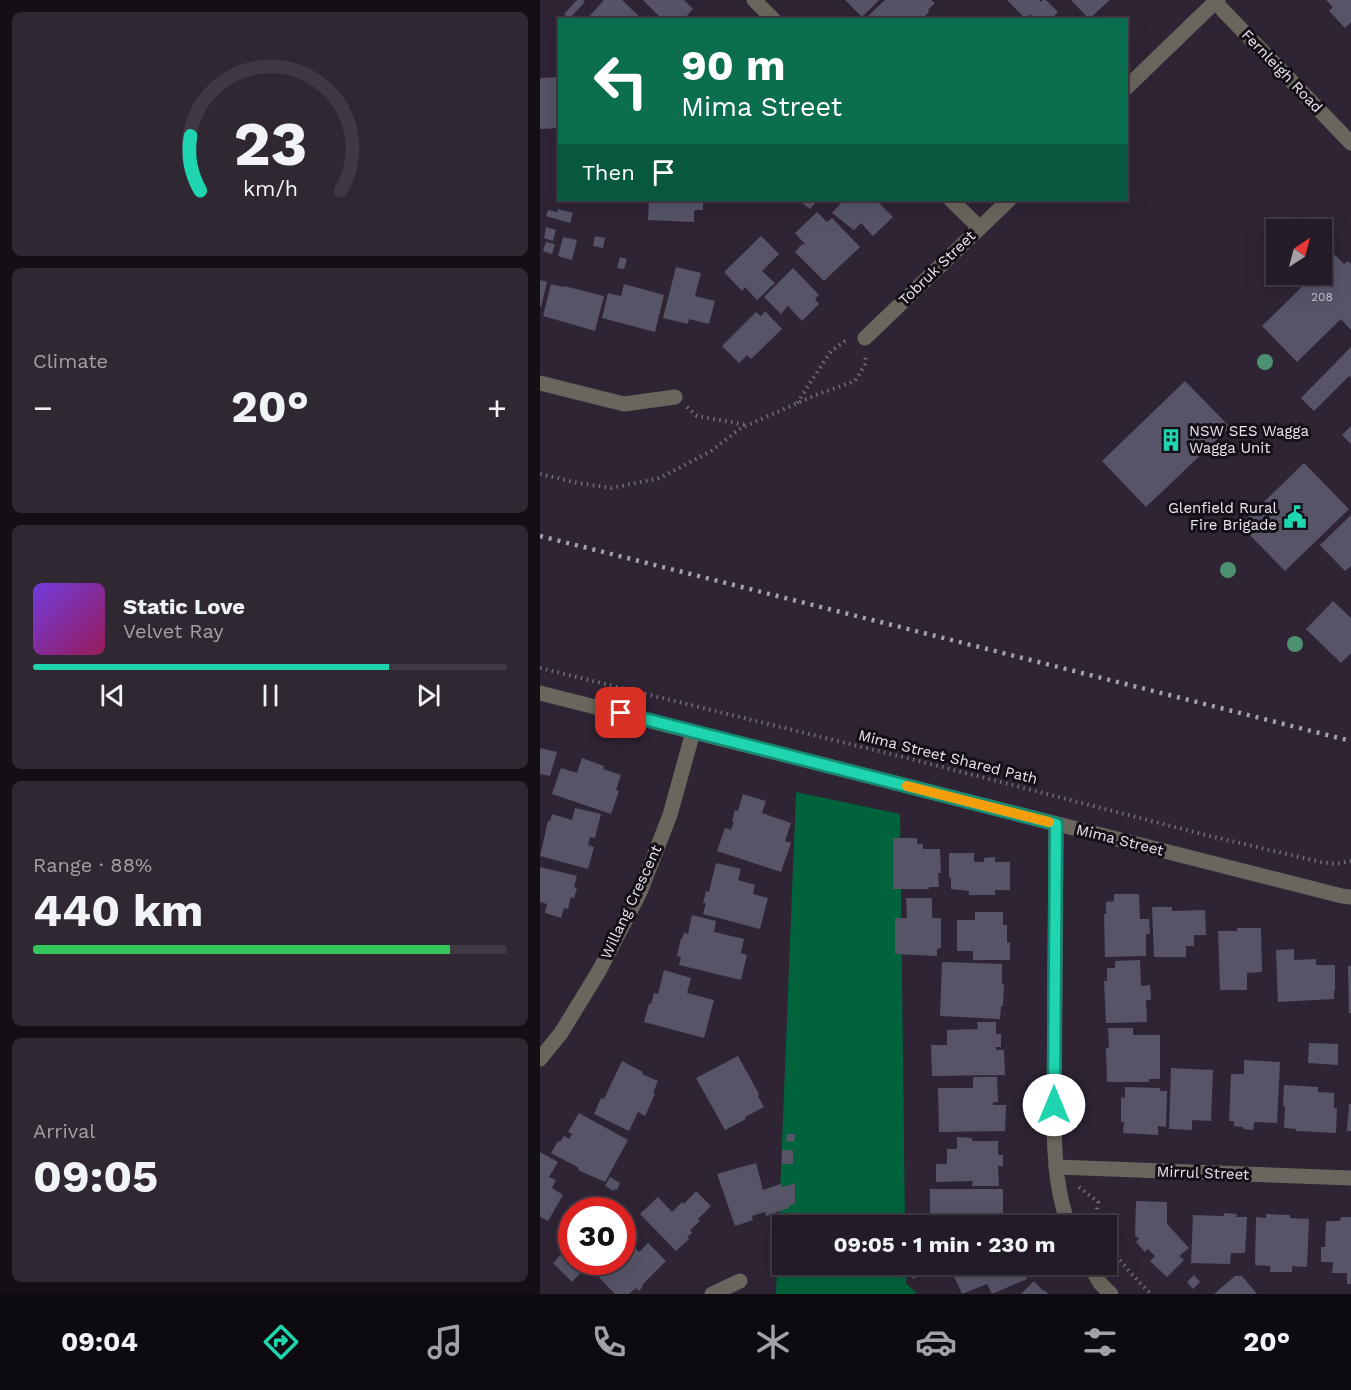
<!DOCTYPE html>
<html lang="en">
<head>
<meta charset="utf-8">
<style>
	body { margin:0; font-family:"Work Sans",sans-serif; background:#2f2833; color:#f1f3f6; height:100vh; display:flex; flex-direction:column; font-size:22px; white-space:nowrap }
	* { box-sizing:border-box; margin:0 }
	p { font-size:20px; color:#a3a1a7 }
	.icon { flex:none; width:33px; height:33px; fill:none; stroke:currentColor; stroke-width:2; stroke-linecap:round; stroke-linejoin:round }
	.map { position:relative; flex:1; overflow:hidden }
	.sheet { display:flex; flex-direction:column; gap:12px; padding:12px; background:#130f15; width:540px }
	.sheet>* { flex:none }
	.banner { position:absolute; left:18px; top:18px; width:570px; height:183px; border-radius:0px; box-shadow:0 6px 24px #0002,0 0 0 2px #403944; background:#0b6e4f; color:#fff; overflow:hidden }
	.needle { width:39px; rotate:36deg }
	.buttons { position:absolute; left:726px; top:219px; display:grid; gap:12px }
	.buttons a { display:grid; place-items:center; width:66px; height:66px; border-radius:0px; background:#231b27; box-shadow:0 6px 24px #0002,0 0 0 2px #403944; font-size:30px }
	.speed { position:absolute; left:18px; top:1197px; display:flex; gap:12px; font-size:30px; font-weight:700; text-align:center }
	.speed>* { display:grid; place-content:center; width:78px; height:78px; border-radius:50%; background:#231b27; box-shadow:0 6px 24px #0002,0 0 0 2px #403944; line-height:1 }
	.speed .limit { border:9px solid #d22; background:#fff; color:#111 }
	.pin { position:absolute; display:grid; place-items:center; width:51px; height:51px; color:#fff; margin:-26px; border-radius:12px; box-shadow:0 3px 9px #0006 }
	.me { position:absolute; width:66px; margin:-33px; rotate:0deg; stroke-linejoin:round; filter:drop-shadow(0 0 4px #0008) }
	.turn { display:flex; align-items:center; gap:21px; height:126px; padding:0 24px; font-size:27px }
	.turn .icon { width:78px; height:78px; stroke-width:2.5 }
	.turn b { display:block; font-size:42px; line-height:51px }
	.then { display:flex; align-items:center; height:57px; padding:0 24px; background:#0003; gap:12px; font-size:22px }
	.big { font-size:45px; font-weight:700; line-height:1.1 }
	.sheet .card { flex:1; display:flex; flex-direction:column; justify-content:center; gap:9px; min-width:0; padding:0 21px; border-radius:9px; background:#2f2833 }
	.sheet .dial { align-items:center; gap:0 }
	.dial svg { height:156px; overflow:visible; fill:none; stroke:#403944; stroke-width:7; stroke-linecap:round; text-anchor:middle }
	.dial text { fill:#f1f3f6; stroke:none }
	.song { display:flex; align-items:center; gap:18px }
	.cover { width:72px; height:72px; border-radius:9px; background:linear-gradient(135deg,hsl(260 70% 55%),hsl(330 70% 35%)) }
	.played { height:6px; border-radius:3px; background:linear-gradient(90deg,#1ed5b0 75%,#403944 75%) }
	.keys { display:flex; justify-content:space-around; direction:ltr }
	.heat { display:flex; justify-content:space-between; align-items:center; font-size:33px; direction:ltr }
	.charge { height:9px; border-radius:4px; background:linear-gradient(90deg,#34c759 88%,#403944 0) }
	.trip { position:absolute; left:232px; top:1215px; width:345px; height:60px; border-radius:0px; background:#231b27; box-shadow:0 6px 24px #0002,0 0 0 2px #403944; font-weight:700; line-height:60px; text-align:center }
	.dock { display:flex; height:96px; justify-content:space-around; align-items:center; background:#0e0b10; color:#a3a1a7 }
	.dock .icon { width:42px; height:42px }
	.dock .selected { color:#1ed5b0 }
	.dock b { font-size:27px; color:#f1f3f6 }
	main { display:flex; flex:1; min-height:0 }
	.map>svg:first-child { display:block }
	.green { fill:#00633b }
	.building { fill:#575468 }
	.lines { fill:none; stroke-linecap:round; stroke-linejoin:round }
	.path { stroke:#766d7b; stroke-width:4; stroke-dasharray:1.5 4.5; stroke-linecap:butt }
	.minor { stroke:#69665d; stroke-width:15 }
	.tertiary { stroke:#69665d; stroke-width:15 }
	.rail { stroke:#a8a0ad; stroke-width:4.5; stroke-dasharray:3 6; stroke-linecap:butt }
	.tree { fill:#4c9172 }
	.route-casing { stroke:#148a72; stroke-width:15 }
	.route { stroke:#1ed5b0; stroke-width:10 }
	.slow { stroke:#f59e0b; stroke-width:10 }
	.labels { text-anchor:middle; stroke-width:6; stroke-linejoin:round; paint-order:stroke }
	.number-label { font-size:12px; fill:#c8c2cf }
	.street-label { font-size:15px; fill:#ede6f1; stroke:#151017 }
	.poi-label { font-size:15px; fill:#ede6f1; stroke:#151017; text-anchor:start }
</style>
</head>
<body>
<main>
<section class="sheet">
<div class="card dial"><svg viewBox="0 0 100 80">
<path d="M14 69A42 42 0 1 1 86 69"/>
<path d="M14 69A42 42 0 0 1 9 41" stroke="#1ed5b0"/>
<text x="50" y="56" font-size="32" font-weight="700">23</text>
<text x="50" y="72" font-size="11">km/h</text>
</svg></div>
<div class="card"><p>Climate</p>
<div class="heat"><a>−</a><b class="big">20°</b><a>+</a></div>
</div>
<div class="card">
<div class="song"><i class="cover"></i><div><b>Static Love</b><p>Velvet Ray</p></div></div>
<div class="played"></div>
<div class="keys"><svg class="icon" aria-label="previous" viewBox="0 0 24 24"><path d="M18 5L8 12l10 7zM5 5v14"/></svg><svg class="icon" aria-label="pause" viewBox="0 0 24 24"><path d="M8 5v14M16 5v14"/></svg><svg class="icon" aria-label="next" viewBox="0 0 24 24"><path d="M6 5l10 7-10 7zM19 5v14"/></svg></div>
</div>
<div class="card"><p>Range · 88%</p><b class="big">440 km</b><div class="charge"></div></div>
<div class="card"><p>Arrival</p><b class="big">09:05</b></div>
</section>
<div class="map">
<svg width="811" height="1294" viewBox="0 0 811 1294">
	<rect width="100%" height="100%" fill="#2f2434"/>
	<path class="green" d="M256 792 360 814 365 1225 243 1226V1264L366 1265V1283L377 1294H236Z"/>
	<g class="building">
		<path d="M37 0H43L45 2 29 19 24 14Z"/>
		<path d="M64 0H82L103 20H46Z"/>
		<path d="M103 0H144L153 9 143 20H123Z"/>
		<path d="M305 0H339L322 17Z"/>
		<path d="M345 0H391L395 3 388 10 389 12 381 20H328L326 18Z"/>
		<path d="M467 0H499L501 2 503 0H506L518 12 510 20H496L490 14 486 19Z"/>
		<path d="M531 0H570L549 19Z"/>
		<path d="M786 0H811V22L805 28 789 11 793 7Z"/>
		<path d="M20 77V128L0 129V78Z"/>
		<path d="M109 200H163V210H154V222L108 220Z"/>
		<path d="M258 200H273L276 202 270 209Z"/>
		<path d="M297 200H336L353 217 333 236 321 223 314 230 292 213 301 203Z"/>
		<path d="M18 209 33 213 30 223 6 216 8 210 17 212Z"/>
		<path d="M277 212 287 222 292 218 320 247 284 281 255 252 262 244 263 245 265 244 255 233Z"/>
		<path d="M6 227 16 230 13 241 4 238Z"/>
		<path d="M55 236 65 238 63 248 53 246Z"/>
		<path d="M221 236 239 254 222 271 235 283 217 300 205 287 202 291 184 272Z"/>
		<path d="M23 237 37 240 32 260 18 256Z"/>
		<path d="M6 242 15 244 12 254 3 251Z"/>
		<path d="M795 255 804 264 808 261 811 264V330L801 319 757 362 722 326 775 274H782V268Z"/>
		<path d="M80 257 87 259 84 269 77 268Z"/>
		<path d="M136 267 161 273 155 296 175 301 169 324 149 319 148 324 123 318Z"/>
		<path d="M253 268 279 295 275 299 279 304 262 321 248 306 241 314 224 297Z"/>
		<path d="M0 280 7 282 1 307H0Z"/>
		<path d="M11 284 23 287 24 286 64 296 55 331 3 316Z"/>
		<path d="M84 284 124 295 115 332 62 318 68 293 81 296Z"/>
		<path d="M225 311 242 329 211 359 207 355 199 363 182 346 216 312 221 316Z"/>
		<path d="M811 347V378L809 376 774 411 761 398Z"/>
		<path d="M645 381 690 427 606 507 562 461Z"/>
		<path d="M811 426V444L802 435Z"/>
		<path d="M764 463 809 509 745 571 700 525Z"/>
		<path d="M811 515V566L805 571 780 545Z"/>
		<path d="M793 601 811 618V653L801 663 766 629Z"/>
		<path d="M0 748 17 752 10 776 0 774Z"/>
		<path d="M42 758 64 766 63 769 81 775 76 790 79 791 71 814 12 794 21 768 37 773Z"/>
		<path d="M203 794 226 801 222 813 251 823 245 841 251 843 241 872 177 851 185 828 191 830 194 822 192 821 195 810 198 811Z"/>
		<path d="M35 808 61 814 55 838 50 837 48 845 54 847 48 869 0 856 8 821H10L12 814 32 820Z"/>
		<path d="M353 838H377V844H383V849H400L401 873H398L399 887H389V889H353Z"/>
		<path d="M409 853H434V862H444V858L455 857V862H470V890H455V895H429V891L411 889V878H409Z"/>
		<path d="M176 863 201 869 198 880 215 885 213 894 228 898 220 929 163 914 166 903H163L166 891 169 892Z"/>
		<path d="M0 867 37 876 34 887 37 888 34 898 31 897 28 909 24 908 21 918 5 913 7 904 0 902Z"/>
		<path d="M574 894H599L600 919H609L610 934H606V956L565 957 564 914H566V902L574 901Z"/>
		<path d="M366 898H392V918H401V948L397 949V956L355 954V918H367Z"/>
		<path d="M612 907H632V911L665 910 666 935H654V946H646V957H614Z"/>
		<path d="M435 912H463V925H467V943L470 942V960H433V951H417V920H435Z"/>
		<path d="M152 915 176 921 174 932 204 939 201 953 207 955 201 980 139 965 141 957 137 956 141 938 142 939 144 933 148 934Z"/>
		<path d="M697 928H721L722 972 707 973V990H680L678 931H697Z"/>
		<path d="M754 949V960L776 959V965H795V990H794V999L738 1002 736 950Z"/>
		<path d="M600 960 601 986 610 985 611 1000H606L607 1022 566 1023 564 981H567V968H575V961Z"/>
		<path d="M402 962 462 964V984H464L463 1006H461L460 1019 400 1016Z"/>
		<path d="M808 966H811V1013H809Z"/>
		<path d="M124 970 151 978 147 993 174 1000 164 1038 104 1022 109 1004H111L114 993 118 994Z"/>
		<path d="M437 1022H456V1034H461V1047H456V1050H464L465 1075 392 1076 391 1045H407V1030L438 1029Z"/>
		<path d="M568 1028H593V1035H620V1079H609V1082H567L566 1048H569Z"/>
		<path d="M769 1043 798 1044V1065L768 1063Z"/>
		<path d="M198 1056 219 1094 218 1096 224 1107 205 1117 206 1119 185 1130 156 1078Z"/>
		<path d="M704 1060 740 1062 737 1123 714 1122 713 1130 703 1129V1127L694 1126V1121H689L691 1074H704Z"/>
		<path d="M82 1061 103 1072 102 1074 118 1081 113 1093 115 1094 105 1116 98 1112 89 1131 54 1114 61 1098 64 1099Z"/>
		<path d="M631 1068 673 1070 671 1121 652 1120V1130L629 1129Z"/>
		<path d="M433 1077H457L458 1102H453V1105H466L465 1131 399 1132 398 1088H433Z"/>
		<path d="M744 1085 778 1087V1092L794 1093V1108H797L796 1133 756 1131V1129L744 1128 745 1106H743Z"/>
		<path d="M585 1087 620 1088V1091H627L626 1127 618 1126V1135L583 1133 584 1122H581V1097L585 1098Z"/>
		<path d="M809 1104H811V1131H807Z"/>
		<path d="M39 1113 88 1140 65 1182 38 1170 39 1168 11 1153 18 1141 20 1142 24 1136 29 1139 32 1134 28 1132Z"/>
		<path d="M247 1134H255L254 1142 246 1141Z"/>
		<path d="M417 1137 432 1138V1141H458V1155H463V1166H458L459 1186H432L433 1181 396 1182V1164H407V1149H417Z"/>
		<rect x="242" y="1150" width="11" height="14"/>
		<path d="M0 1152 18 1162 9 1177 16 1180 12 1188 23 1195 8 1221 0 1217Z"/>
		<path d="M216 1163 223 1190 241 1184 242 1187 255 1183V1203L249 1206V1208L226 1216 225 1212 212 1216 213 1220 195 1226 177 1174Z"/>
		<path d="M70 1177 80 1183 77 1190 75 1189 74 1191 65 1186Z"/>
		<path d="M390 1189H463V1214H455V1226H390Z"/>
		<path d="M156 1191 171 1206 158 1219 160 1221 150 1230 152 1233 147 1237 149 1239 136 1251 100 1214 118 1197 132 1212 142 1202 144 1204Z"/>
		<path d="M596 1201 627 1202V1224L649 1248 639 1256 644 1260 627 1277 610 1261 615 1256 608 1249 605 1252 596 1242 599 1238 595 1236Z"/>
		<path d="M684 1213 697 1214 696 1217H707L705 1253H691L690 1264 651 1263 653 1215 684 1216Z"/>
		<path d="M726 1214 750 1215V1218L769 1219 767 1267 752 1266V1272H730V1266L715 1265 716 1217 726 1218Z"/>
		<path d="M801 1217H811V1284H807V1273H792L793 1262H781V1247H785L786 1221H800Z"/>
		<path d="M82 1235 99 1252 108 1243 126 1261 102 1285 103 1286 99 1291 96 1288 89 1294H75L48 1266 53 1262H82Z"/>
		<path d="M24 1251 32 1258V1262H35L43 1270 32 1282 13 1263Z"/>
		<path d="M366 1264H400L401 1266 373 1279Z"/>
		<path d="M411 1264H480L487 1279 452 1294 447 1284 422 1294 409 1265Z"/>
		<path d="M654 1275 660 1282 653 1289 647 1282Z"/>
		<path d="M695 1276H702L717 1294H674Z"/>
		<path d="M494 1281 503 1291 504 1290 508 1294H481Z"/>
	</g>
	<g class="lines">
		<g class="path">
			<path d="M257 403 291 351 308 339"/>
			<path d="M147 407 157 416 207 425"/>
			<path d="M0 474 38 483 71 488 120 478 171 451 201 428 276 395 315 381 326 363 325 354"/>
			<path d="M0 668 375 760 670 836 781 862 795 864 811 861"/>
			<path d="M539 1187 558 1202 556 1215 559 1226"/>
			<path d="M567 1240C578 1261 594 1277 611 1294"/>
		</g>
		<g class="minor">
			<path d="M214 0 234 20"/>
			<path d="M586 88 675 2 673 0"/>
			<path d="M411 200 439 227"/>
			<path d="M325 338 469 200"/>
			<path d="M0 383 84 404 135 397"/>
			<path d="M0 693 802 896 811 897"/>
			<path d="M516 824 514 1129C515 1162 517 1194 529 1226"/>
			<path d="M0 1059 21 1033 59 971 100 892 130 815 153 732"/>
			<path d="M516 1167 811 1178"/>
			<path d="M549 1264 560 1283 571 1294"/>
			<path d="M172 1294 200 1281"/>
		</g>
		<path class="tertiary" d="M678 0 675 2 811 143"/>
		<path class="rail" d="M0 536 811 741"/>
	</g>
	<g class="tree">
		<circle cx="725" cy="362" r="8"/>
		<circle cx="688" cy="570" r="8"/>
		<circle cx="755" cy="644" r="8"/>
	</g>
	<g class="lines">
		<g class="route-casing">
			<path id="route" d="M81 713 516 824 514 1105"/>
		</g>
		<use href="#route" class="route"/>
		<path class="slow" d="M367 786 509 822"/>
	</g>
	<defs>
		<g id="building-bare" transform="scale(1.8)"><path d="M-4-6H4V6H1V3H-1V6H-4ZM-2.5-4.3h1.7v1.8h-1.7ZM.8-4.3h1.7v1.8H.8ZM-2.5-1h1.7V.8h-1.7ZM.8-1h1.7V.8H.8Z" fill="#1ed5b0" stroke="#151017" stroke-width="2.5" paint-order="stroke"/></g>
		<g id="civic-bare" transform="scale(1.8)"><path d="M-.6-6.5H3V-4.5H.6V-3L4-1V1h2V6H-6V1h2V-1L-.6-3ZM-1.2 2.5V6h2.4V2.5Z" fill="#1ed5b0" stroke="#151017" stroke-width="2.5" paint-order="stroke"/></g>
	</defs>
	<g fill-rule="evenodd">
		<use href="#building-bare" x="631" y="440"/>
		<use href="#civic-bare" x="755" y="517"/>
	</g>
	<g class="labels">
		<g class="number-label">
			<text x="782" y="301">208</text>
		</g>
		<g class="street-label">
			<text transform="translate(742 71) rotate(46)" y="5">Fernleigh Road</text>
			<text transform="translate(397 268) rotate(-44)" y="5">Tobruk Street</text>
			<text transform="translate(408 757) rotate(14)" y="5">Mima Street Shared Path</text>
			<text transform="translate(580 840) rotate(14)" y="5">Mima Street</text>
			<text transform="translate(91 902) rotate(-65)" y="5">Willang Crescent</text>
			<text transform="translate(663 1173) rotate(2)" y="5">Mirrul Street</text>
		</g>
		<g class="poi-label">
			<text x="649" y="436">NSW SES Wagga<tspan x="649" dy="17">Wagga Unit</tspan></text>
			<text x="737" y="513" text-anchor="end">Glenfield Rural<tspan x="737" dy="17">Fire Brigade</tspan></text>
		</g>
	</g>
</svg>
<div class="buttons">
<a><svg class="needle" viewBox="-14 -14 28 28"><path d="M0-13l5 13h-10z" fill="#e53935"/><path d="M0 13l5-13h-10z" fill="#a3a1a7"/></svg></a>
</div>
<div class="speed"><div class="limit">30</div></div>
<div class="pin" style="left:81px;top:713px;background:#d93025"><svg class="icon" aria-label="arrive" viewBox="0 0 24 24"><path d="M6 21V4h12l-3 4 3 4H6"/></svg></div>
<svg class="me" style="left:514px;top:1105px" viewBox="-20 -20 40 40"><circle r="19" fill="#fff"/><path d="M0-13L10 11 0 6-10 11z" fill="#1ed5b0"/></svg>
<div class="trip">09:05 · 1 min · 230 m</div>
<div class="banner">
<div class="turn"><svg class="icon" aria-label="left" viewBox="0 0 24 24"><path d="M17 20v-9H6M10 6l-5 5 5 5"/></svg><div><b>90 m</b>Mima Street</div></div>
<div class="then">Then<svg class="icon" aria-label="arrive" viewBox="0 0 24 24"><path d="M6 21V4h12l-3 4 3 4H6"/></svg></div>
</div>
</div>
</main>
<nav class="dock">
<b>09:04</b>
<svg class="icon selected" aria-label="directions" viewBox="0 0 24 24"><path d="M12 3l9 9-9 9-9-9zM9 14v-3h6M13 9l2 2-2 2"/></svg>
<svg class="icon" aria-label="music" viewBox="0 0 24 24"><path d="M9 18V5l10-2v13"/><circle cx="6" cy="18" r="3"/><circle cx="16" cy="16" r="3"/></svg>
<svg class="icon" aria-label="phone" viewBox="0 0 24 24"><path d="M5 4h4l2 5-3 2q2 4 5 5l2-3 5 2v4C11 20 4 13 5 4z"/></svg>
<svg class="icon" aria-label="climate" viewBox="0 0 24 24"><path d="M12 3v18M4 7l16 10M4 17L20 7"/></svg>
<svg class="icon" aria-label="car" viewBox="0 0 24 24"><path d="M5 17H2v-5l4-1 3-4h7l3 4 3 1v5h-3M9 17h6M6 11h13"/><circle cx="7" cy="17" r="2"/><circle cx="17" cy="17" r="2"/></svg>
<svg class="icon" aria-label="filters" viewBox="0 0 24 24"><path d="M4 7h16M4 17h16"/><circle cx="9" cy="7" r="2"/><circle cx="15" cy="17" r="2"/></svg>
<b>20°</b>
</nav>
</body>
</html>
